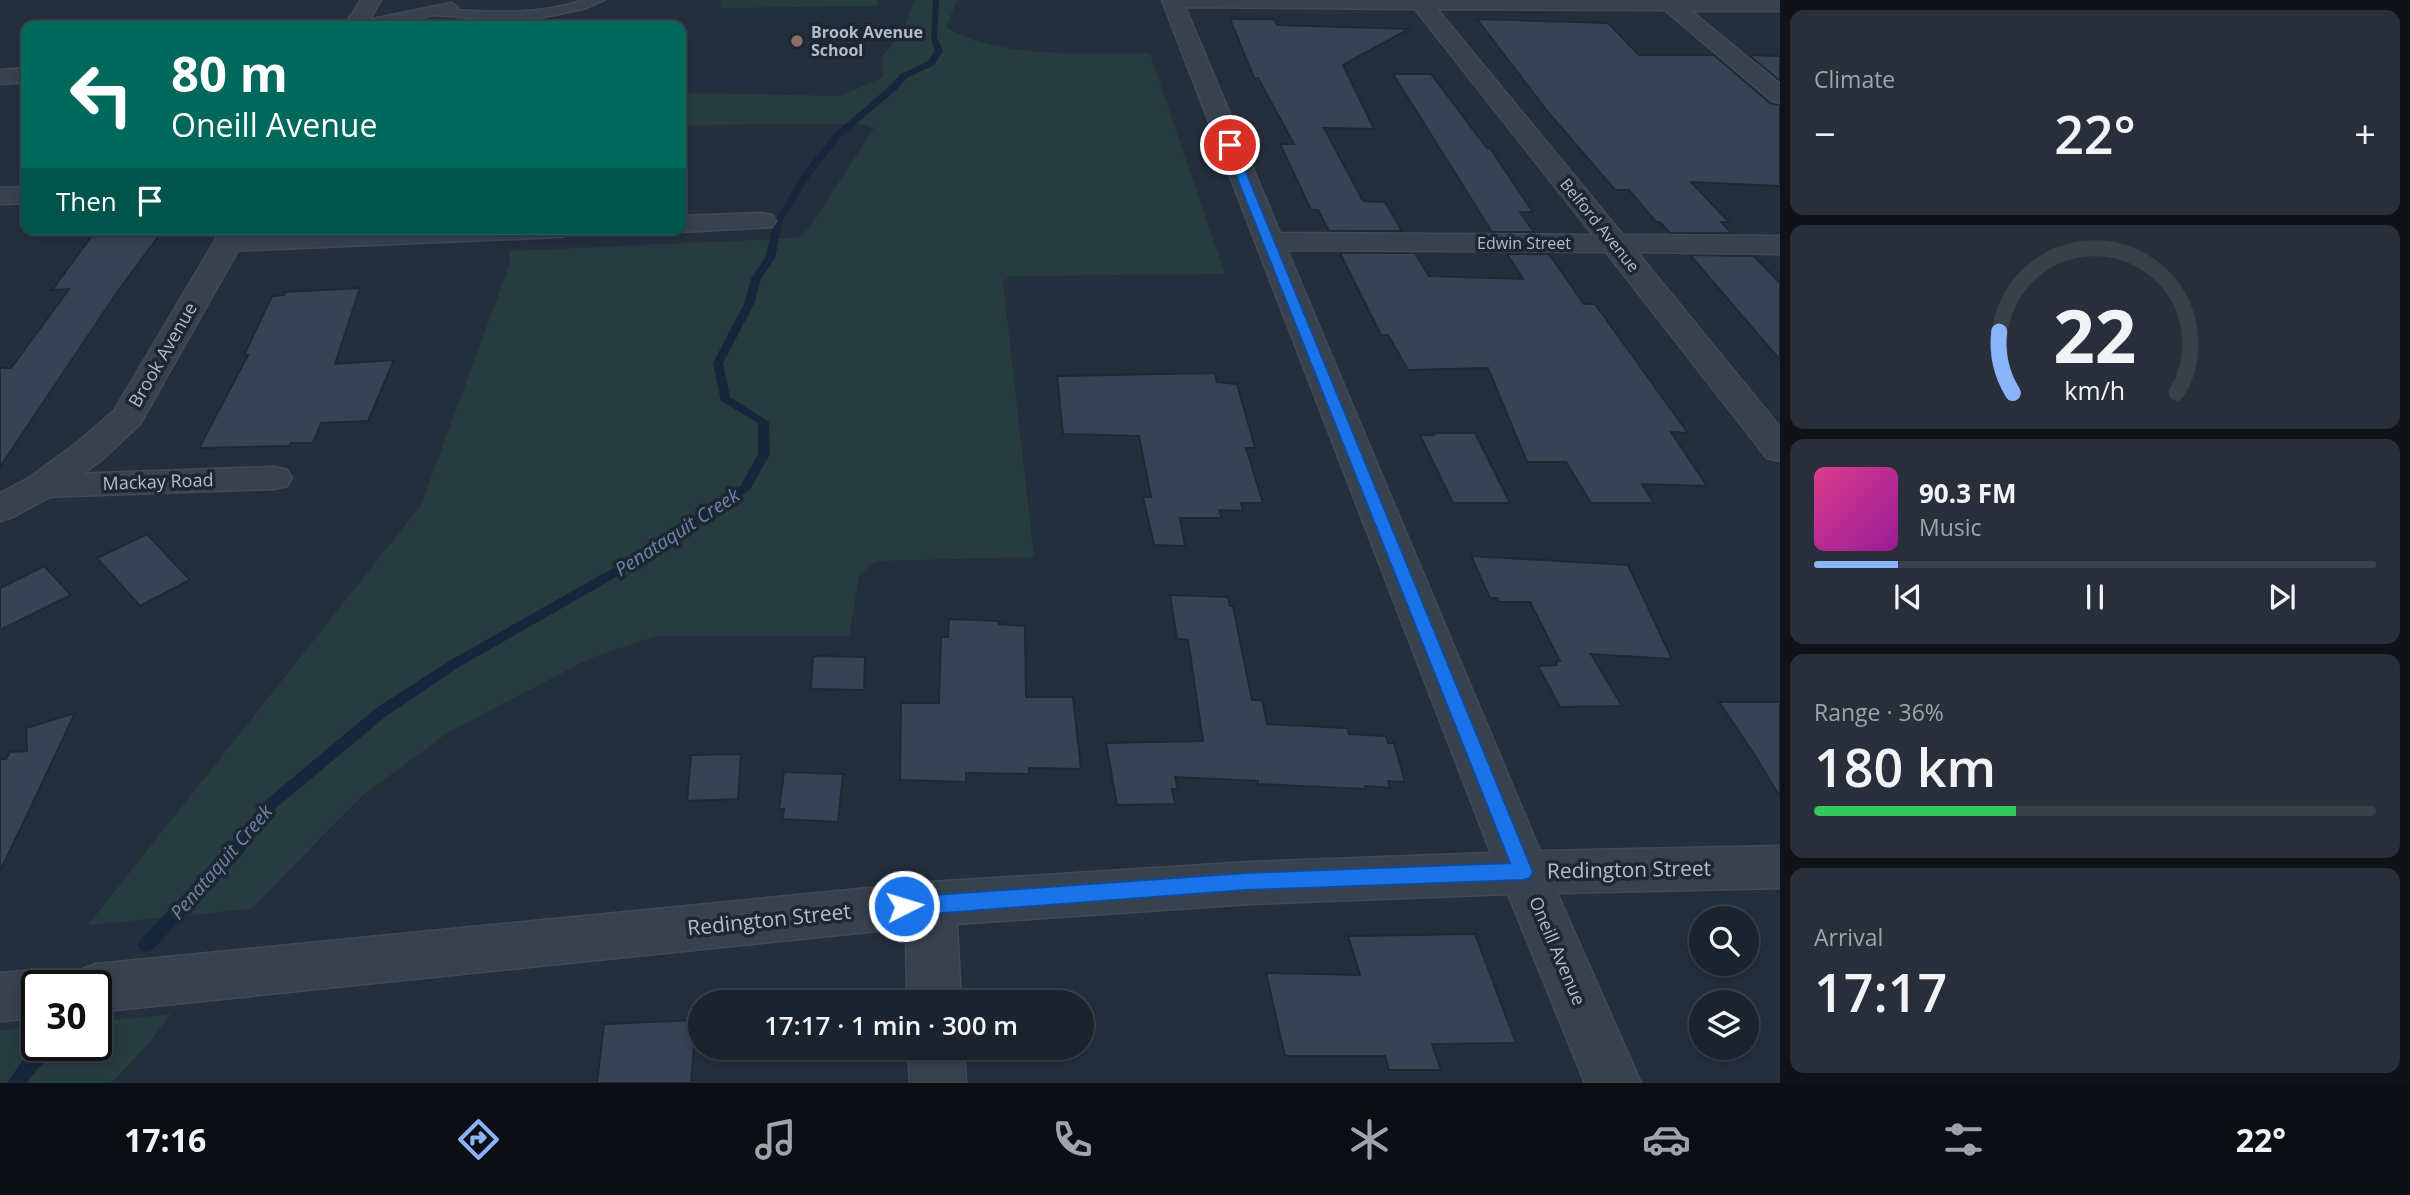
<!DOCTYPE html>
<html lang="en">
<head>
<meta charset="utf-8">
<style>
	body { margin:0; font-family:"Open Sans",sans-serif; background:#282f3a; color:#f1f3f6; height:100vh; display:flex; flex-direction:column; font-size:26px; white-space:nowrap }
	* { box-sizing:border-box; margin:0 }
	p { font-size:23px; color:#a0a4aa }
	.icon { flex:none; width:38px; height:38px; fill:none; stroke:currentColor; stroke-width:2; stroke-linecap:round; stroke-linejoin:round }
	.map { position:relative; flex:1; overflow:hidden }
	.drawer { display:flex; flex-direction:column; gap:10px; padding:10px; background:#0f1319; width:630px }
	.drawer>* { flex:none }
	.banner { position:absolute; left:21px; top:21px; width:665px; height:214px; border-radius:14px; box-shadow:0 4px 10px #0003,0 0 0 2px #39404a; background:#00695c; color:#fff; overflow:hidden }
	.controls { position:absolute; left:1689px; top:906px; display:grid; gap:14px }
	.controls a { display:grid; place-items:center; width:70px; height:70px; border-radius:50%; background:#1b232e; box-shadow:0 4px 10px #0003,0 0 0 2px #39404a; font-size:35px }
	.speed { position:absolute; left:21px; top:970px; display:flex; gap:14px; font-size:35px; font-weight:700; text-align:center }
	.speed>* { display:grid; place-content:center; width:91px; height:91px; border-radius:50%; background:#1b232e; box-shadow:0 4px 10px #0003,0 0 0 2px #39404a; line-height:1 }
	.speed .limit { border:4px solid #111; border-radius:10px; background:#fff; color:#111 }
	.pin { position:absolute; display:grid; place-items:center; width:60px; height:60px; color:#fff; margin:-30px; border:4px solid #fff; border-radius:50%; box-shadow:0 2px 7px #0007 }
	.me { position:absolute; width:77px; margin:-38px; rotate:85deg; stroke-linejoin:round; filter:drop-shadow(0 0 5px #0008) }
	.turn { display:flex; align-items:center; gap:24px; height:147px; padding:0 35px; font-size:32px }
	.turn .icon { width:91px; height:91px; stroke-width:2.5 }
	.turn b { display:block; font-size:49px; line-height:60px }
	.then { display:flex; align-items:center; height:66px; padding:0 35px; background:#0003; gap:14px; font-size:26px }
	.big { font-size:52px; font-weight:600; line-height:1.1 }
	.drawer .card { flex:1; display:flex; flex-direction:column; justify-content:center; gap:10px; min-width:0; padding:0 24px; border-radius:14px; background:#282f3a }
	.drawer .dial { align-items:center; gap:0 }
	.dial svg { height:182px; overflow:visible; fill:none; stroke:#39404a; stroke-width:7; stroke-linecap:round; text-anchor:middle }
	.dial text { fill:#f1f3f6; stroke:none }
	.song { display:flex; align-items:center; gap:21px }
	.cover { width:84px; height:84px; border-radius:10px; background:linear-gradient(135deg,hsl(330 70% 55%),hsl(300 70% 35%)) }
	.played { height:7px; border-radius:4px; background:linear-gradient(90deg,#8ab4f8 15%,#39404a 15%) }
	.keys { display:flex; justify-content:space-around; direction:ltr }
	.heat { display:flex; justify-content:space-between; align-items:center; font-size:38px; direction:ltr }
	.charge { height:10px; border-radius:5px; background:linear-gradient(90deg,#34c759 36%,#39404a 0) }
	.trip { position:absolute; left:688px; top:990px; width:406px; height:70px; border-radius:35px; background:#1b232e; box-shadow:0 4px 10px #0003,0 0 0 2px #39404a; font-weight:600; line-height:70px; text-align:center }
	.dock { display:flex; height:112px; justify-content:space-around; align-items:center; background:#0b0e12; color:#a0a4aa }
	.dock .icon { width:49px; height:49px }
	.dock .selected { color:#8ab4f8 }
	.dock b { font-size:32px; color:#f1f3f6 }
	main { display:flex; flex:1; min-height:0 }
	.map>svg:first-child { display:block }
	.green { fill:#263c3f }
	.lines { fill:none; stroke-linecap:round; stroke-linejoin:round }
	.stream { fill:#17263c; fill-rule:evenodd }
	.building { fill:#364354; stroke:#1f2835; stroke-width:2 }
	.service-casing { stroke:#414a57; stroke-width:3 }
	.minor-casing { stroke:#414a57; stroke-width:3 }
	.tertiary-casing { stroke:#414a57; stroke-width:3 }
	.service { fill:#38414e; fill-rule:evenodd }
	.minor { fill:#38414e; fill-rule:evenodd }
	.tertiary { fill:#38414e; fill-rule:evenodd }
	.route { fill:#1a73e8; stroke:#114b97; stroke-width:2 }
	.education-dot { fill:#8d6e63; stroke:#1d2633; stroke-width:2.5 }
	.labels { text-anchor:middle; stroke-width:7; stroke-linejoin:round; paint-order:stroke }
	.far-poi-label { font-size:16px; font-weight:bold; fill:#b4bcc9; stroke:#1d2633; text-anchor:start }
	.far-street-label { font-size:16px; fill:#b4bcc9; stroke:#1d2633 }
	.street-label { font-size:18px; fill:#b4bcc9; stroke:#1d2633 }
	.water-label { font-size:19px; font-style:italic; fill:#6d86a8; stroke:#1d2633 }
	.near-street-label { font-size:21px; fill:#b4bcc9; stroke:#1d2633 }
</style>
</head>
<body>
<main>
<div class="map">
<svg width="1780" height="1083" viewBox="0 0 1780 1083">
	<rect width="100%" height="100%" fill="#242f3e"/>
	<g class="green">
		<path d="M721 0H878V6L720 8Z"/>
		<path d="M914 0H957L946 27C999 60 1088 52 1150 54L1225 274 1010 276 1003 282 1034 557 877 561 859 576 849 636H656L591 658 450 731 362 796 251 909 88 925 421 505 509 266 510 251 798 238 809 228 874 128 861 124 681 125V93L841 96 883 77V55C900 37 908 24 914 0Z"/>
		<path d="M171 1014 150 1042 111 1083H0V1031L37 1027V1045H96V1022Z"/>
	</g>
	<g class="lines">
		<g class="stream">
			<path d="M933 0H939L937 38 943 51 934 65 907 78 896 90 841 137 810 176 782 222 775 258 761 279 754 304 723 363 730 397 769 422 770 454 750 490 651 557 459 667 385 717 276 808 239 858 152 950 146 952 140 950 138 945 140 940 229 848 266 800 375 709 449 661 643 551 741 485 758 454V423L721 401 713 363 744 304 751 279 765 258 774 222 803 173 835 133 890 86 901 74 928 61 935 51 931 38Z"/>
			<path d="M39 1045H61L58 1051 37 1069 27 1083H7L25 1057Z"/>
		</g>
	</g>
	<g class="building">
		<path d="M1230 19H1274L1277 25 1409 29 1343 65 1374 129 1324 128 1363 201 1385 202 1402 231H1329L1318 210H1311L1280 144H1294L1258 78H1254Z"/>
		<path d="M1477 19 1608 23 1639 55H1714L1770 103 1780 105V186L1691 182 1729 222H1721L1732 233H1670L1660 222H1656L1629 190H1615L1547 111Z"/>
		<path d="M1749 55 1780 56V81Z"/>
		<path d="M1393 74H1431L1487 148H1490L1533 212H1520L1534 232H1492Z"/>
		<path d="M97 229H164L118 291 0 467V368H11L69 289 52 290Z"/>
		<path d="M1340 253H1415L1429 276 1523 279 1507 254H1549L1584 304H1595L1688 433 1671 432 1707 486 1642 484 1654 503H1591L1566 462H1527L1488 368 1408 370 1388 335H1381Z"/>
		<path d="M1690 255 1754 256 1780 283V360Z"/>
		<path d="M360 288 335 364 394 360 368 421 321 423 313 443H291L289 446 199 448 248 355H244L272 296 284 295 285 292Z"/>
		<path d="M1215 373 1217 382 1237 384 1255 448H1246L1263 503H1241L1243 511 1219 510 1222 518H1180L1185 546 1154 545 1143 497H1151L1139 436 1063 434 1057 376Z"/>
		<path d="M1433 433H1475L1510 503H1453L1420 435H1434Z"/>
		<path d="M147 534 190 580 140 606 97 558Z"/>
		<path d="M1471 556 1628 565 1672 659 1591 654 1622 706 1560 707 1538 666 1557 665 1556 662 1560 661 1530 602H1499L1498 598H1490Z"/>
		<path d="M44 566 71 595 0 630V588Z"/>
		<path d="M1170 595 1228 597 1230 606H1233L1252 700H1262L1267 724 1347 728 1349 734 1386 736 1388 743H1394L1405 782 1388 781 1390 788 1365 786 1366 789 1258 784V781L1175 777 1178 789H1172L1175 804 1117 805 1106 743 1203 741 1188 640 1177 639Z"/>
		<path d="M949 619 998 621 999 624 1025 626 1026 697H1073L1081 769 1029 768V774L966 773V782L900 780 901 703H939L941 637H948Z"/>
		<path d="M813 656 865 657 864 690 811 689Z"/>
		<path d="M1719 702H1780V797L1754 754Z"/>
		<path d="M75 713 28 813 0 871V759H6L10 752 27 751 26 728Z"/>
		<path d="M741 754 738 799 687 801 691 755Z"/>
		<path d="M784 772 843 774 838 822 782 819 784 809H779Z"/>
		<path d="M1475 934 1516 1043 1432 1044 1441 1070H1389L1385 1056H1285L1266 973 1360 975 1348 936Z"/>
		<path d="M696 1020 691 1083H597L604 1024Z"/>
	</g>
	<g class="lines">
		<g class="service-casing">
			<path id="service" d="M584 0H604L583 9 539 18 498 20 434 15 382 26H351L358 22 451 3 458 7 455 10C499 13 543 14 584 0Z"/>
		</g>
		<g class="minor-casing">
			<g id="minor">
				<path d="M1162 0H1780V11H1691L1780 84V103L1772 101 1665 10 1437 9 1623 235 1780 236V254L1637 252 1780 427V461L1767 458 1606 252 1287 250 1540 851 1780 846V888L1557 893 1641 1083H1585L1508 894 1250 904 957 924 961 1003H907L906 928 96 1012V985H71L77 971 96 964 931 882 1250 862 1491 853ZM1185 7 1415 9 1593 235 1280 233Z"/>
				<path d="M26 68V82L0 84V70Z"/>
				<path d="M26 187V203L0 204V188Z"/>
				<path d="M762 213 772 215 776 221 772 227 681 232 671 229H681V216Z"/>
				<path d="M335 229H573L569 235 559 237 228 251 218 248 214 242 218 236 228 233Z"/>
				<path d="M274 467 287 470 292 478 287 486 274 489 42 497 29 494 24 486 29 478 42 475Z"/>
				<path d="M37 970 56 977 60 985H37V1018L0 1021V973Z"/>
				<path d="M908 1048H964L966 1083H910Z"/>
			</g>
		</g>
		<g class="tertiary-casing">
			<g id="tertiary">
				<path d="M361 0H381L366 26H344Z"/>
				<path d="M222 229H250L140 424 104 458 55 494 13 517 0 521V493L29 478 78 442 114 411Z"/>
			</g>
		</g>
		<use href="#service" class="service"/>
		<use href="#minor" class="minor"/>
		<use href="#tertiary" class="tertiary"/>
	</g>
	<path class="route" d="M1230 142 1235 145 1533 872 1530 878 1523 880 1246 890 904 916 896 913 893 906 896 900 904 897 1246 873 1510 863 1224 145Z"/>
	<circle class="education-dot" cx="797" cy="41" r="7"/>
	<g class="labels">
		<g class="far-poi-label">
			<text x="811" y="38">Brook Avenue<tspan x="811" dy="18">School</tspan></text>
		</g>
		<g class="far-street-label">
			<text transform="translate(1600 225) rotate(51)" y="6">Belford Avenue</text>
			<text x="1524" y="249">Edwin Street</text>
		</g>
		<g class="street-label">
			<text transform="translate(163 355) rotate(-60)" y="6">Brook Avenue</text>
			<text transform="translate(158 482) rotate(-2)" y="6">Mackay Road</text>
			<text transform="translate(1557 951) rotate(67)" y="6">Oneill Avenue</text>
		</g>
		<g class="water-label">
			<text transform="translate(677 532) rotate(-33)" y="7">Penataquit Creek</text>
			<text transform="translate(221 862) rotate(-49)" y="7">Penataquit Creek</text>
		</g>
		<g class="near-street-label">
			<text transform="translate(1629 870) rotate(-1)" y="7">Redington Street</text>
			<text transform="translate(769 920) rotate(-6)" y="7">Redington Street</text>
		</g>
	</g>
</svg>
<div class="controls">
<a><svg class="icon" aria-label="search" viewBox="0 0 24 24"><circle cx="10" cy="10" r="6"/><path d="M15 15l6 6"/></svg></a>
<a><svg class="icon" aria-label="layers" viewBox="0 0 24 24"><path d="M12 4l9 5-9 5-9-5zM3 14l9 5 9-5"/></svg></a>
</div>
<div class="speed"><div class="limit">30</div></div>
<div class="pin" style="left:1230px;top:145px;background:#d93025"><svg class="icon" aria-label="arrive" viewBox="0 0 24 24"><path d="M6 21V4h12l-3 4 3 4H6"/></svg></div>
<svg class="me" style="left:904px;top:906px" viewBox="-20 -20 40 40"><circle r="17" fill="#1a73e8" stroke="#fff" stroke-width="3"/><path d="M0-11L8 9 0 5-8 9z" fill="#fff"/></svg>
<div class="trip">17:17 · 1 min · 300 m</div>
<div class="banner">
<div class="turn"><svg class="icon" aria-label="left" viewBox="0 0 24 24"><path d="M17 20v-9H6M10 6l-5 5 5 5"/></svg><div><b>80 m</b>Oneill Avenue</div></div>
<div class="then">Then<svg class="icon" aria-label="arrive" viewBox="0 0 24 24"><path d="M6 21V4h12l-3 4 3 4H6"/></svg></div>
</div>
</div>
<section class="drawer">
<div class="card"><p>Climate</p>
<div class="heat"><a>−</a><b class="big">22°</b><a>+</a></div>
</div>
<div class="card dial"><svg viewBox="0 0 100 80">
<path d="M14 69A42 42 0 1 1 86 69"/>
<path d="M14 69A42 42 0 0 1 8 42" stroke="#8ab4f8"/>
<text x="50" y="56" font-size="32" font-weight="700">22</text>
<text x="50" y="72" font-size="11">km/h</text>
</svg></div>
<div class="card">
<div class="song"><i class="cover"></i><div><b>90.3 FM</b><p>Music</p></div></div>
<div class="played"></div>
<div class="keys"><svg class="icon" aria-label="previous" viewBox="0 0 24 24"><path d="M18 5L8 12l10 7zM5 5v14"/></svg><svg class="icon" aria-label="pause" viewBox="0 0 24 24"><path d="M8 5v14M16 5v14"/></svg><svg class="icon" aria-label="next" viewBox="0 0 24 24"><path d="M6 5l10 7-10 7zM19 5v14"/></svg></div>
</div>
<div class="card"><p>Range · 36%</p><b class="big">180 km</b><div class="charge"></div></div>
<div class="card"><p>Arrival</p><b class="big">17:17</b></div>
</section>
</main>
<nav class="dock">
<b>17:16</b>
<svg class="icon selected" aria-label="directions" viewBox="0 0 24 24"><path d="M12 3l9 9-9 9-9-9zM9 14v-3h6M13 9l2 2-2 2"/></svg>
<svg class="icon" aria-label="music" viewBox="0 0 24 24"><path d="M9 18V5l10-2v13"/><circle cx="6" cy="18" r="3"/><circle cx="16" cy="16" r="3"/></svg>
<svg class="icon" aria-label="phone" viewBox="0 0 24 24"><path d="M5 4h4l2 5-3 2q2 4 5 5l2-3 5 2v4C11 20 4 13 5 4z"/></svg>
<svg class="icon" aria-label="climate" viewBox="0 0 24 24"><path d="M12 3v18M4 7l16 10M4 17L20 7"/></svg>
<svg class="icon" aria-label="car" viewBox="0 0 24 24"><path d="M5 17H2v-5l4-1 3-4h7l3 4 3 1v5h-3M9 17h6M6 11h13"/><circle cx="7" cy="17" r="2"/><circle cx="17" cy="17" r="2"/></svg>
<svg class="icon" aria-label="filters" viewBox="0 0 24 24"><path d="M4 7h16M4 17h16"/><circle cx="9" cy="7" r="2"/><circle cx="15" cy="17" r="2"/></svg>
<b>22°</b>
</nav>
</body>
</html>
